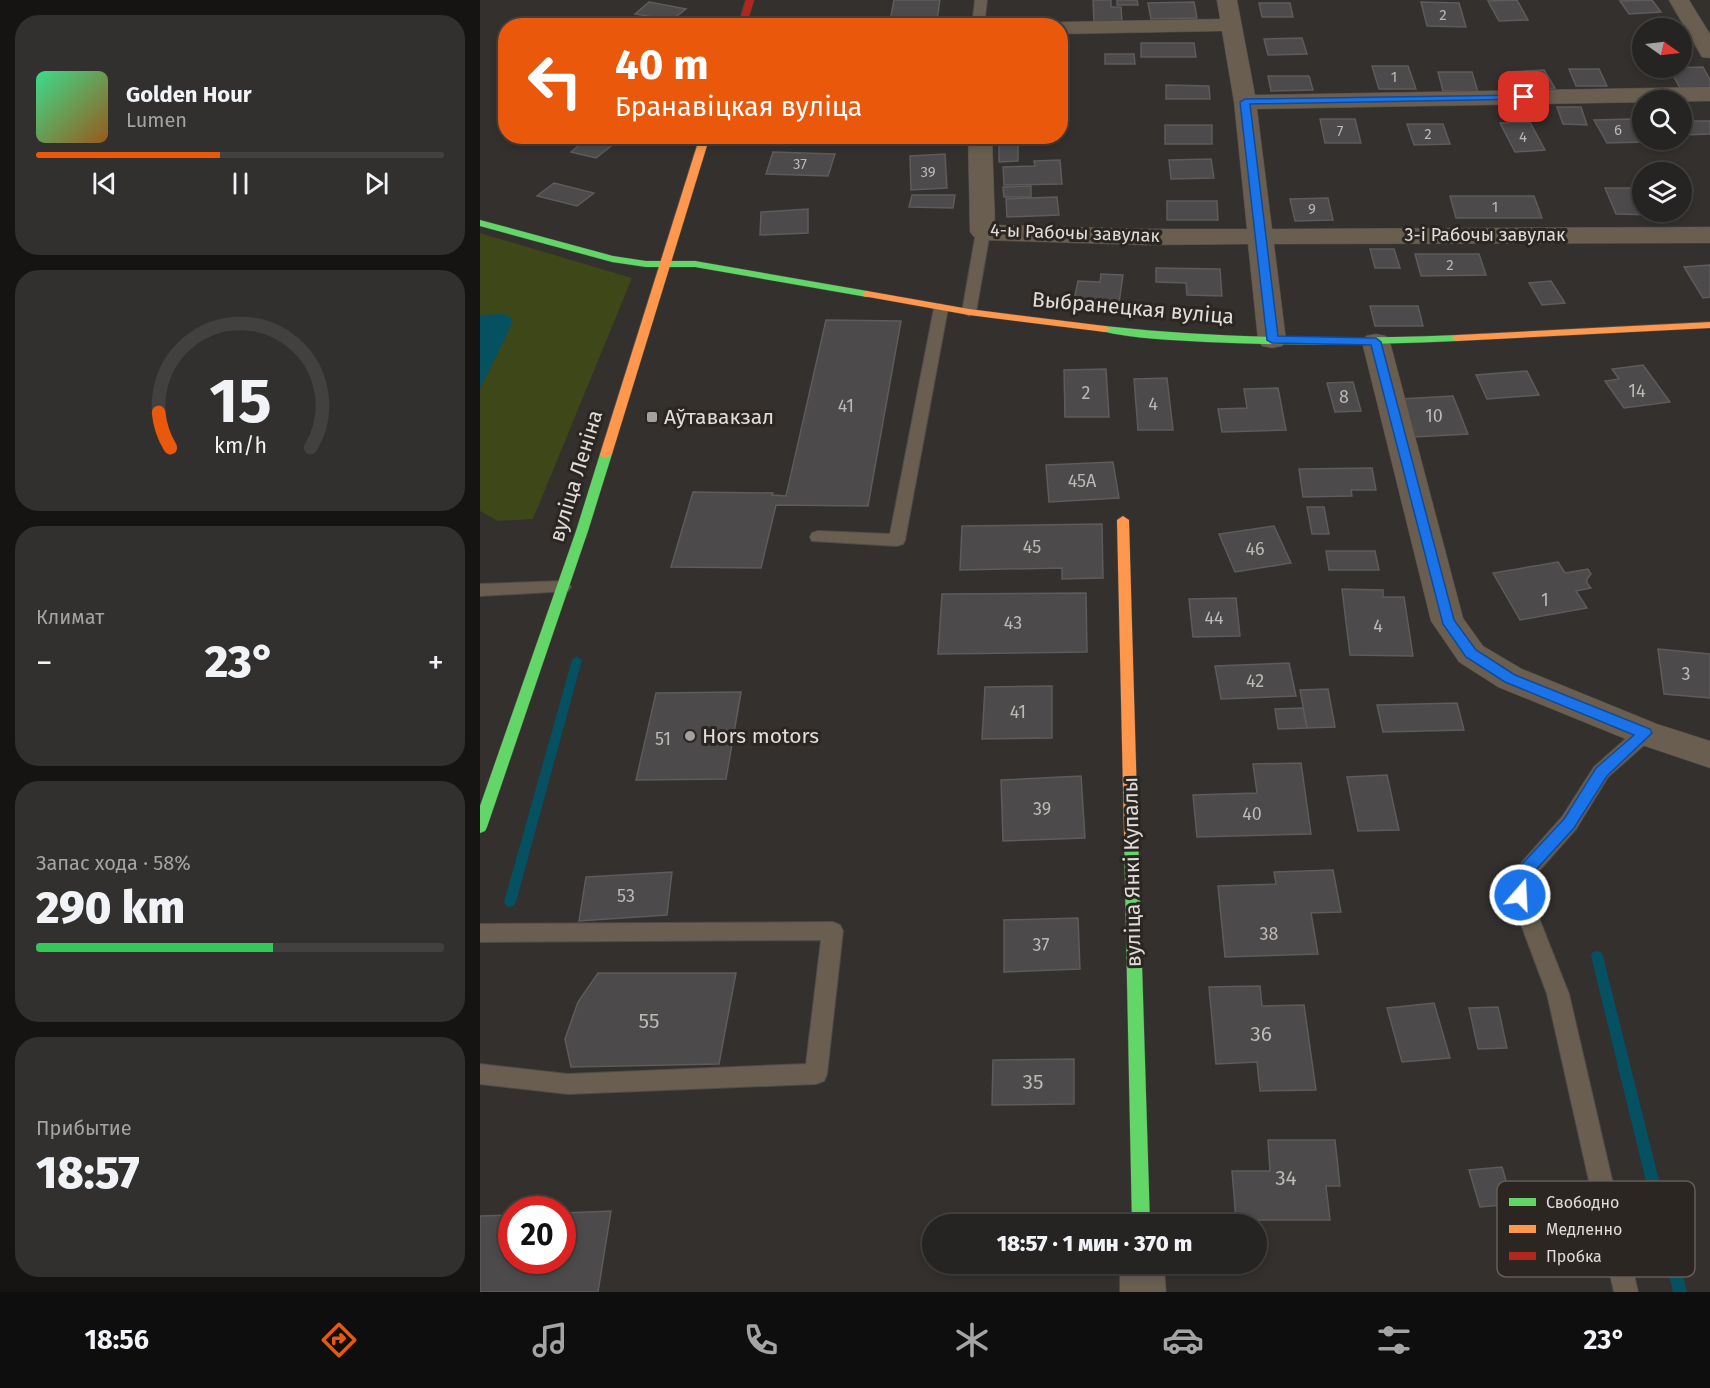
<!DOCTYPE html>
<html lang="ru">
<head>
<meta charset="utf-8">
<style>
	body { margin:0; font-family:"Fira Sans",sans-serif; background:#32302f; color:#f1f3f6; height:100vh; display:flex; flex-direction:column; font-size:22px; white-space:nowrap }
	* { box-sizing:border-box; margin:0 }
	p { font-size:20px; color:#a4a4a5 }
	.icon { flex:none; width:33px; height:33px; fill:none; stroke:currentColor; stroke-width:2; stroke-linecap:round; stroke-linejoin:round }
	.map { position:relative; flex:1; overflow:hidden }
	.details { display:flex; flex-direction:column; gap:15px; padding:15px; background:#151413; width:480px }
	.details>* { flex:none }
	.hud { position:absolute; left:18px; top:18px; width:570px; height:126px; border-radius:24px; box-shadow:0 3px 9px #0003,0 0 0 2px #424140; background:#ea580c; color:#fff; overflow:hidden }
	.needle { width:39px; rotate:104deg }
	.buttons { position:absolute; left:1152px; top:18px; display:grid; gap:12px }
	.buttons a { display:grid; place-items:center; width:60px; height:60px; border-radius:50%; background:#262422; box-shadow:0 3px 9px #0003,0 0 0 2px #424140; font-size:30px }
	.speed { position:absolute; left:18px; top:1196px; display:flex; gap:12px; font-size:30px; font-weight:700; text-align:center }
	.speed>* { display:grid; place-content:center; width:78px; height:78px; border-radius:50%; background:#262422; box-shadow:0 3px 9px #0003,0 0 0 2px #424140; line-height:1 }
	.speed .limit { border:9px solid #d22; background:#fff; color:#111 }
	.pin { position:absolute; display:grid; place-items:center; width:51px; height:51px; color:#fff; margin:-26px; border-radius:12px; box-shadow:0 3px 9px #0006 }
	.me { position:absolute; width:66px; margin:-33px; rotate:19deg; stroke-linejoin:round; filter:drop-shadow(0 0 4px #0008) }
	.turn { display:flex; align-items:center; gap:21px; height:126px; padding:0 18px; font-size:27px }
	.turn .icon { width:78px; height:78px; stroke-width:2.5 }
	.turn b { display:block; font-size:42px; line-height:51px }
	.big { font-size:45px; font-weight:800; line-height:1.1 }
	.details .tile { flex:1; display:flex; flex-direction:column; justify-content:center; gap:9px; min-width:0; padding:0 21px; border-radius:24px; background:#32302f }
	.details .dial { align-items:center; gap:0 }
	.dial svg { height:156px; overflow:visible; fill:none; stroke:#424140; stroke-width:7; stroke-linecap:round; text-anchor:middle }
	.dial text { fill:#f1f3f6; stroke:none }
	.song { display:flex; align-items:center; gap:18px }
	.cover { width:72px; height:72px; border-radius:9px; background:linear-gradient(135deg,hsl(150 70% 55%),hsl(30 70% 35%)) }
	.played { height:6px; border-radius:3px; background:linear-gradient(90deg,#ea580c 45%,#424140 45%) }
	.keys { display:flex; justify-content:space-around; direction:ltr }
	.heat { display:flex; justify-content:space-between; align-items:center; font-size:33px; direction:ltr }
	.charge { height:9px; border-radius:4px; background:linear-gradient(90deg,#34c759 58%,#424140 0) }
	.trip { position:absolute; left:442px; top:1214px; width:345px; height:60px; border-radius:30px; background:#262422; box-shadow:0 3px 9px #0003,0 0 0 2px #424140; font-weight:800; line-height:60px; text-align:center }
	.menu { display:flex; height:96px; justify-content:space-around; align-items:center; background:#0f0e0e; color:#a4a4a5 }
	.menu .icon { width:42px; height:42px }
	.menu .current { color:#ea580c }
	.menu b { font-size:27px; color:#f1f3f6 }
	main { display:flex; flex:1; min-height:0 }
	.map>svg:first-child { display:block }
	.green { fill:#3d4718 }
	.water { fill:#055161 }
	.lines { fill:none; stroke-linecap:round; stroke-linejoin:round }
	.stream { fill:#055161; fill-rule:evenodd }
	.building { fill:#4c4a4a; stroke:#5d5b5b; stroke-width:1.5 }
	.lane-casing { stroke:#4e4c49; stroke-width:2 }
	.street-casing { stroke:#4e4c49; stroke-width:1 }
	.fast-casing { stroke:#4e4c49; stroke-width:1 }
	.slow-casing { stroke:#4e4c49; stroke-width:1 }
	.jam-casing { stroke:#4e4c49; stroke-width:1 }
	.lane { fill:#695e50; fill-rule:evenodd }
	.street { fill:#695e50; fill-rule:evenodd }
	.fast { fill:#63d668; fill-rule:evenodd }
	.slow { fill:#ff974d; fill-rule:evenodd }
	.jam { fill:#b3261e; fill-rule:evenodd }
	.route { fill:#1a73e8; stroke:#114b97; stroke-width:1.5 }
	.poi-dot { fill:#a3a09d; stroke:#2b2621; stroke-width:2 }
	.labels { text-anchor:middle; stroke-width:6; stroke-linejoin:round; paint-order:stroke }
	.far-number-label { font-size:15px; fill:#bbb8b5 }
	.far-street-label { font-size:18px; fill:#e0dcd9; stroke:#2b2621 }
	.number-label { font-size:18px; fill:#bbb8b5 }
	.street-label { font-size:21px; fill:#e0dcd9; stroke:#2b2621 }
	.poi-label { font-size:21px; fill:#e0dcd9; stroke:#2b2621; text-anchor:start }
	.near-number-label { font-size:21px; fill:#bbb8b5 }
	.key { fill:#2b2621; stroke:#615d58; stroke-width:1.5 }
	.key-label { font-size:16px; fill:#e0dcd9 }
</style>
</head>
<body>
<main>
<section class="details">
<div class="tile">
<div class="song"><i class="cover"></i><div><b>Golden Hour</b><p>Lumen</p></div></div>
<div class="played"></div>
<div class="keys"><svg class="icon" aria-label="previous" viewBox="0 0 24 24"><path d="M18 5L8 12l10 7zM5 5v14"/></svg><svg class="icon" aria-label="pause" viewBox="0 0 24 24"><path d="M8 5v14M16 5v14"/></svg><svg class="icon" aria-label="next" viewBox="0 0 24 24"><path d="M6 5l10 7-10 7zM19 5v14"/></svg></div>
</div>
<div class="tile dial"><svg viewBox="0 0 100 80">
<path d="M14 69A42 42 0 1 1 86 69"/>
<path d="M14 69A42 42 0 0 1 8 51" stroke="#ea580c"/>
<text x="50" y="56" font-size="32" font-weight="700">15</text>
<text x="50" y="72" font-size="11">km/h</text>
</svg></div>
<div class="tile"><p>Климат</p>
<div class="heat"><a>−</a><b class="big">23°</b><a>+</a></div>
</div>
<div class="tile"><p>Запас хода · 58%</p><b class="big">290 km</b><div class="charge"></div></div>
<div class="tile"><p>Прибытие</p><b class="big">18:57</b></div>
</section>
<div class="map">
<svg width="1230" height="1292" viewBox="0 0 1230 1292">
	<rect width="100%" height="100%" fill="#33302d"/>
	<path class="green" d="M0 233 152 278 53 519 18 521 0 511Z"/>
	<path class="water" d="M24 314 32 318 30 328 0 389V315Z"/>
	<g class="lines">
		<g class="stream">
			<path d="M97 656 102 660 36 902 34 906 30 907 26 906 24 902 92 660Z"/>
			<path d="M1117 951 1121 952 1123 956 1207 1292H1193L1111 956 1113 952Z"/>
		</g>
	</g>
	<g class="building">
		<path d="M414 0H460L456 26H409Z"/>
		<path d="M613 0H631V7H641L642 22H614Z"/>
		<path d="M637 0H657L658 5H637Z"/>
		<path d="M1037 0 1048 20 1019 21 1008 1Z"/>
		<path d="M1172 0 1181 12 1149 14 1140 1Z"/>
		<path d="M169 2 206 9 192 20 155 14Z"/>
		<path d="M714 2 717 18 671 19 668 3Z"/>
		<path d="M941 2 979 3 986 27 947 26Z"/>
		<path d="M779 3H810L813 17H782Z"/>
		<path d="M822 38 827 54 788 55 784 39Z"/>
		<path d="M661 43H714L716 57H661Z"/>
		<path d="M625 54H654L655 64H625Z"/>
		<path d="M892 66H928L936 89H899Z"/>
		<path d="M1223 67 1230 80V88H1200L1189 68Z"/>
		<path d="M1089 69H1119L1127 86H1096Z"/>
		<path d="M1064 70 1075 88 1038 90 1028 72Z"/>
		<path d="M958 72H992L998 92 963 91Z"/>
		<path d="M788 76H829L833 90 791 91Z"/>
		<path d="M686 85 729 86 730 99H686Z"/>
		<path d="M1077 107H1101L1107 125 1083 124Z"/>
		<path d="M840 119H875L881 143H845Z"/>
		<path d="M1151 119 1164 142 1127 143 1114 120Z"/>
		<path d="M1202 121H1230V134L1202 135Z"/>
		<path d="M1050 122 1065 150 1035 152 1020 123Z"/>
		<path d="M927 124H963L970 144 934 145Z"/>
		<rect x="685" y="125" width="47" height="19"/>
		<path d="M110 136H134L141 138 116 158 91 152Z"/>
		<path d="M538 142V161L519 162V143Z"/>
		<path d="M293 152 355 154 348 176 286 174Z"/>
		<path d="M465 154 467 188 431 190 430 156Z"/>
		<path d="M731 159 734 178 691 179 689 160Z"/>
		<path d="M580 160 582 184 524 185 523 167 555 166 554 161Z"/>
		<path d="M74 183 114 193 97 206 57 196Z"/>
		<path d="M551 186V197H524L523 187Z"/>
		<path d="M1125 188H1161L1162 212H1171L1173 215 1136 214Z"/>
		<path d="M432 195H475L473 208 429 207Z"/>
		<path d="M970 196H1054L1062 218H976Z"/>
		<path d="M577 197 579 215 527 217 526 199Z"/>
		<path d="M848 198 853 220 815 221 810 199Z"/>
		<path d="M687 201H737L738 220H687Z"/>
		<path d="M328 209V233L280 235 281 212Z"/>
		<path d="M890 249H914L920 268H895Z"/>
		<path d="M935 254H999L1006 275 941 276Z"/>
		<path d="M1230 265V297L1223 298 1204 267Z"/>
		<path d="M676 268 740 269 742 296 707 295 706 283 676 282Z"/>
		<path d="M621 274 643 275 639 303 594 300 598 281 620 282Z"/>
		<path d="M1071 281 1085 303 1062 305 1049 283Z"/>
		<path d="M890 306H938L943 326H895Z"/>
		<path d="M346 320 421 321 388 506 296 505 281 568 191 567 213 492 293 493 292 495 306 496Z"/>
		<path d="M1163 365 1190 402 1144 408 1125 381 1139 379 1132 369Z"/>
		<path d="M626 369 629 417H585L584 370Z"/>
		<path d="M1047 371 1059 395 1007 399 996 375Z"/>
		<path d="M687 378 693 430H658L654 379Z"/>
		<path d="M873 382 881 411 855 412 847 383Z"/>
		<path d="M798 388 806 430 742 432 738 409 767 408 764 389Z"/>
		<path d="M973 396 988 434 934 437 920 399Z"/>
		<path d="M633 462 639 498 569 502 566 465Z"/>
		<path d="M892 468 896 490H871L872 496 823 497 819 469Z"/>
		<path d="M827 507H844L849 534H832Z"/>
		<path d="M622 524 623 578 582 579V568L480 570 482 526Z"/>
		<path d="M794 526 811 563 755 572 739 534Z"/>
		<path d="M846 551H895L899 570H849Z"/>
		<path d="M1078 562 1085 573 1108 569 1111 574 1107 579V583L1111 588 1096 591 1107 608 1040 620 1013 573Z"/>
		<path d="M862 589 903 590V597H924L933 656 870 655Z"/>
		<path d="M606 593 607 652 458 654 462 594Z"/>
		<path d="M756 598 760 636 713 637 709 599Z"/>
		<path d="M1178 649 1230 654V698L1184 694Z"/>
		<path d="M809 663 816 696 741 699 735 666Z"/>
		<path d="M572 686V738L502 739 505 687Z"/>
		<path d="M848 689 855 727 827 728 820 690Z"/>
		<path d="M261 692 246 779 156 780 176 693Z"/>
		<path d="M977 703 984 730 903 732 897 705Z"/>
		<path d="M823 708 827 728 798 729 795 709Z"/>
		<path d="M821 763 831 834 717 837 713 795 777 793 773 764Z"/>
		<path d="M907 775 919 830 878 831 867 777Z"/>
		<path d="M601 776 605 838 523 841 521 780Z"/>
		<path d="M853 870 861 912 831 913 838 954 745 957 738 886 796 884 794 872Z"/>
		<path d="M192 872 187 915 99 921 106 877Z"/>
		<path d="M598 918 600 969 524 972V920Z"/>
		<path d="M118 973H256L239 1064 91 1067 85 1039 98 1002Z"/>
		<path d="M780 986 782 1006 824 1005 836 1090 780 1091 777 1062 736 1064 729 987Z"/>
		<path d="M954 1003 970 1058 922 1062 907 1008Z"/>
		<path d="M1018 1007 1027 1048 998 1049 989 1008Z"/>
		<path d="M594 1059V1104L512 1105 513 1060Z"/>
		<path d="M788 1140H855L860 1186H846L850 1220H756L752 1171H790Z"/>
		<path d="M1022 1167 1033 1204 1000 1207 989 1170Z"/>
		<path d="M131 1211 118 1292H0V1216L32 1215V1260H82V1213Z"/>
		<path d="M598 1218V1224H524V1219Z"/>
	</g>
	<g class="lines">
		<g class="lane-casing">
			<g id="lane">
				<path d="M495 0H507L504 26H492Z"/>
				<path d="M503 228 510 232 496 312 489 316 482 312 496 232Z"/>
				<path d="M461 304 468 308 425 540 423 544 417 546 332 541 330 537 332 533 338 531 410 534 454 308Z"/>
				<path d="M82 581 88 583 91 587 88 591 0 596V584Z"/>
				<path d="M1165 726 1172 728 1174 733 1172 738 1128 777 1096 829 1058 872 1050 895 1089 994 1158 1292H1134L1067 994 1030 895 1042 862 1082 817 1114 767 1158 728Z"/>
				<path d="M353 922 360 925 363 931 347 1074 344 1081 336 1084 88 1094 0 1084V1064L88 1074 326 1064 341 940 0 942V924Z"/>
			</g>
		</g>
		<g class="street-casing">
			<g id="street">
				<path d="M737 0H757L775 95 1230 87V101L777 109 792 229 1230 227V243L794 244 806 340 802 346 792 348 782 346 778 340 768 244 665 245 503 240 494 237 490 232 488 136H512L515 225 665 229H767L754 102 742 31 580 34V26H571L580 22 740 19Z"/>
				<path d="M1189 0H1209L1230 34V58L1222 57Z"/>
				<path d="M896 334 906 336 910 342 983 618 1003 646 1042 669 1177 724 1230 741V768L1153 742 1018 687 979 662 951 621 882 342 886 336Z"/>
				<path d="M640 1263H684L686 1292H640Z"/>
			</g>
		</g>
		<g class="fast-casing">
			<g id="fast">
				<path d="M0 220 133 256 166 261H215L387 291 392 294 387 297 215 267H166L132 262 0 226Z"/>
				<path d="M625 326C742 339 859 340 977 335L983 338 977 341C893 345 810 346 726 342 692 340 654 339 621 331V327Z"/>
				<path d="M126 450 132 454 108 531 7 827 5 831 0 833V806L96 531 120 454Z"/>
				<path d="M651 828 656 830 658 834 670 1224H652L644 834 646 830Z"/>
			</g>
		</g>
		<g class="slow-casing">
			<g id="slow">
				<path d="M220 136H230L132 454 126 458 122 457 120 454Z"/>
				<path d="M387 291 489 309 625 326 631 329 625 332 489 315 383 296V292Z"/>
				<path d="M1230 322V328L977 341 971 338 977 335Z"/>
				<path d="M643 516 649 520 658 834 656 838 651 840 646 838 644 834 637 520Z"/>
			</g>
		</g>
		<g class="jam-casing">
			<path id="jam" d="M266 0H274L266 26H258Z"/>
		</g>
		<use href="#lane" class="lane"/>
		<use href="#street" class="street"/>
		<use href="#fast" class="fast"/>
		<use href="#slow" class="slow"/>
		<use href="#jam" class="jam"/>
	</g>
	<path class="route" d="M1044 95 1049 97 1047 99 770 104 798 336 896 338 901 342 974 620 996 650 1035 675 1170 729 1172 733 1127 776 1094 828 1055 871 1045 900 1040 901 1034 900 1032 895 1043 863 1084 819 1116 768 1154 735 1025 682 986 657 963 624 891 345 792 343 787 340 760 102 765 99Z"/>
	<g class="poi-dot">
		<rect x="166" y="411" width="12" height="12" rx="3"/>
		<circle cx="210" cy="736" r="6"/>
	</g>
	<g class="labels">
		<g class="far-number-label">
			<text x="963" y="20">2</text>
			<text x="914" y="82">1</text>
			<text x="1138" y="135">6</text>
			<text x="860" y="136">7</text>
			<text x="948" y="139">2</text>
			<text x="1043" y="142">4</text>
			<text x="320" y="169">37</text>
			<text x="448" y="177">39</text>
			<text x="1015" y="212">1</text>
			<text x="832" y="214">9</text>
			<text x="970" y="270">2</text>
		</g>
		<g class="far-street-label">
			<text transform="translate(595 233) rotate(2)" y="6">4-ы Рабочы завулак</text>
			<text x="1005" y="241">3-і Рабочы завулак</text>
		</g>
		<g class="number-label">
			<text x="1157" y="397">14</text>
			<text x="606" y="399">2</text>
			<text x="864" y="403">8</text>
			<text x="673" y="410">4</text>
			<text x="366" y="412">41</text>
			<text x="954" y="422">10</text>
			<text x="602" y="487">45А</text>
			<text x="552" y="553">45</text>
			<text x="775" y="555">46</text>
			<text x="1065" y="606">1</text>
			<text x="734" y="624">44</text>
			<text x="533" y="629">43</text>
			<text x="898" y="632">4</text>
			<text x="1206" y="680">3</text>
			<text x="775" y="687">42</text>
			<text x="538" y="718">41</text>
			<text x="183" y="745">51</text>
			<text x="562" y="815">39</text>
			<text x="772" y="820">40</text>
			<text x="146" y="902">53</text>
			<text x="789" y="940">38</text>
			<text x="561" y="951">37</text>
		</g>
		<g class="street-label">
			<text transform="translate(653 308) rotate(5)" y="7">Выбранецкая вуліца</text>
			<text transform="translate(96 476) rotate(-73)" y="7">вуліца Леніна</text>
			<text transform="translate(652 872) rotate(-91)" y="7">вуліца Янкі Купалы</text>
		</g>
		<g class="poi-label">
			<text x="184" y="424">Аўтавакзал</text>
			<text x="222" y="743">Hors motors</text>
		</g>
		<g class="near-number-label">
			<text x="169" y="1028">55</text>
			<text x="781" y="1041">36</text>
			<text x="553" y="1089">35</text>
			<text x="806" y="1185">34</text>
		</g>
	</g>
	<rect x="1017" y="1181" width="198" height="96" rx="9" class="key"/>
	<rect x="1029" y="1198" width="27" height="8" fill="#63d668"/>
	<rect x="1029" y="1225" width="27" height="8" fill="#ff974d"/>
	<rect x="1029" y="1252" width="27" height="8" fill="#b3261e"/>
	<g class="key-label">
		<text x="1066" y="1208">Свободно</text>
		<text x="1066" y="1235">Медленно</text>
		<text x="1066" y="1262">Пробка</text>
	</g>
</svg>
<div class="buttons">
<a><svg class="needle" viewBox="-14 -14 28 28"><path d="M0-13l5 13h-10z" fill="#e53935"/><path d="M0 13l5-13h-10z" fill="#a4a4a5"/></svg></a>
<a><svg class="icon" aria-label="search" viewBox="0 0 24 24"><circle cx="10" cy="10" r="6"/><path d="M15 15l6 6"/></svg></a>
<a><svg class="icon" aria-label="layers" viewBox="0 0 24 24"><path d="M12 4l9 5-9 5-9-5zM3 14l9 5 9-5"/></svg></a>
</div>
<div class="speed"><div class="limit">20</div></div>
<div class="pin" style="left:1044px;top:97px;background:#d93025"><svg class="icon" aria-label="arrive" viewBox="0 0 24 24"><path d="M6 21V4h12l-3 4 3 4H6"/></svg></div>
<svg class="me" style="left:1040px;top:895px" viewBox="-20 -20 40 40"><circle r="17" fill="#1a73e8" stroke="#fff" stroke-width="3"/><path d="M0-11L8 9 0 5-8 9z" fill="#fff"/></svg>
<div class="trip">18:57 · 1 мин · 370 m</div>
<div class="hud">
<div class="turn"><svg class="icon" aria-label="left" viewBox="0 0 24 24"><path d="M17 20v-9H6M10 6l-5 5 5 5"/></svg><div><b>40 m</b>Бранавіцкая вуліца</div></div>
</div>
</div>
</main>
<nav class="menu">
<b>18:56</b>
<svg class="icon current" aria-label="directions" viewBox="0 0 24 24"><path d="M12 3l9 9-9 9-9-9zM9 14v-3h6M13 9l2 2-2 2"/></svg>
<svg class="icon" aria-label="music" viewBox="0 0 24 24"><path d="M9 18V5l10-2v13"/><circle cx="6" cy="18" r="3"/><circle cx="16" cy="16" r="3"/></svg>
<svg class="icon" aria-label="phone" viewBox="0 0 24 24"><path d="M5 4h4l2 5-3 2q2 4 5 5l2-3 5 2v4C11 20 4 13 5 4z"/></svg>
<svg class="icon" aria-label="climate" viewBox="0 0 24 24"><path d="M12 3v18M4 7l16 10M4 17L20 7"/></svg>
<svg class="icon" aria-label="car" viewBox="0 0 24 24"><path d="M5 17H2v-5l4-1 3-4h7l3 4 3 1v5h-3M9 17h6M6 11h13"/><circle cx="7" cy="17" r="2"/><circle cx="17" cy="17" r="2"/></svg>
<svg class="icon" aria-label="filters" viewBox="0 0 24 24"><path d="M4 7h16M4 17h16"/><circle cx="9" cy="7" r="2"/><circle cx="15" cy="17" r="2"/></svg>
<b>23°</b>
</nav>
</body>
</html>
